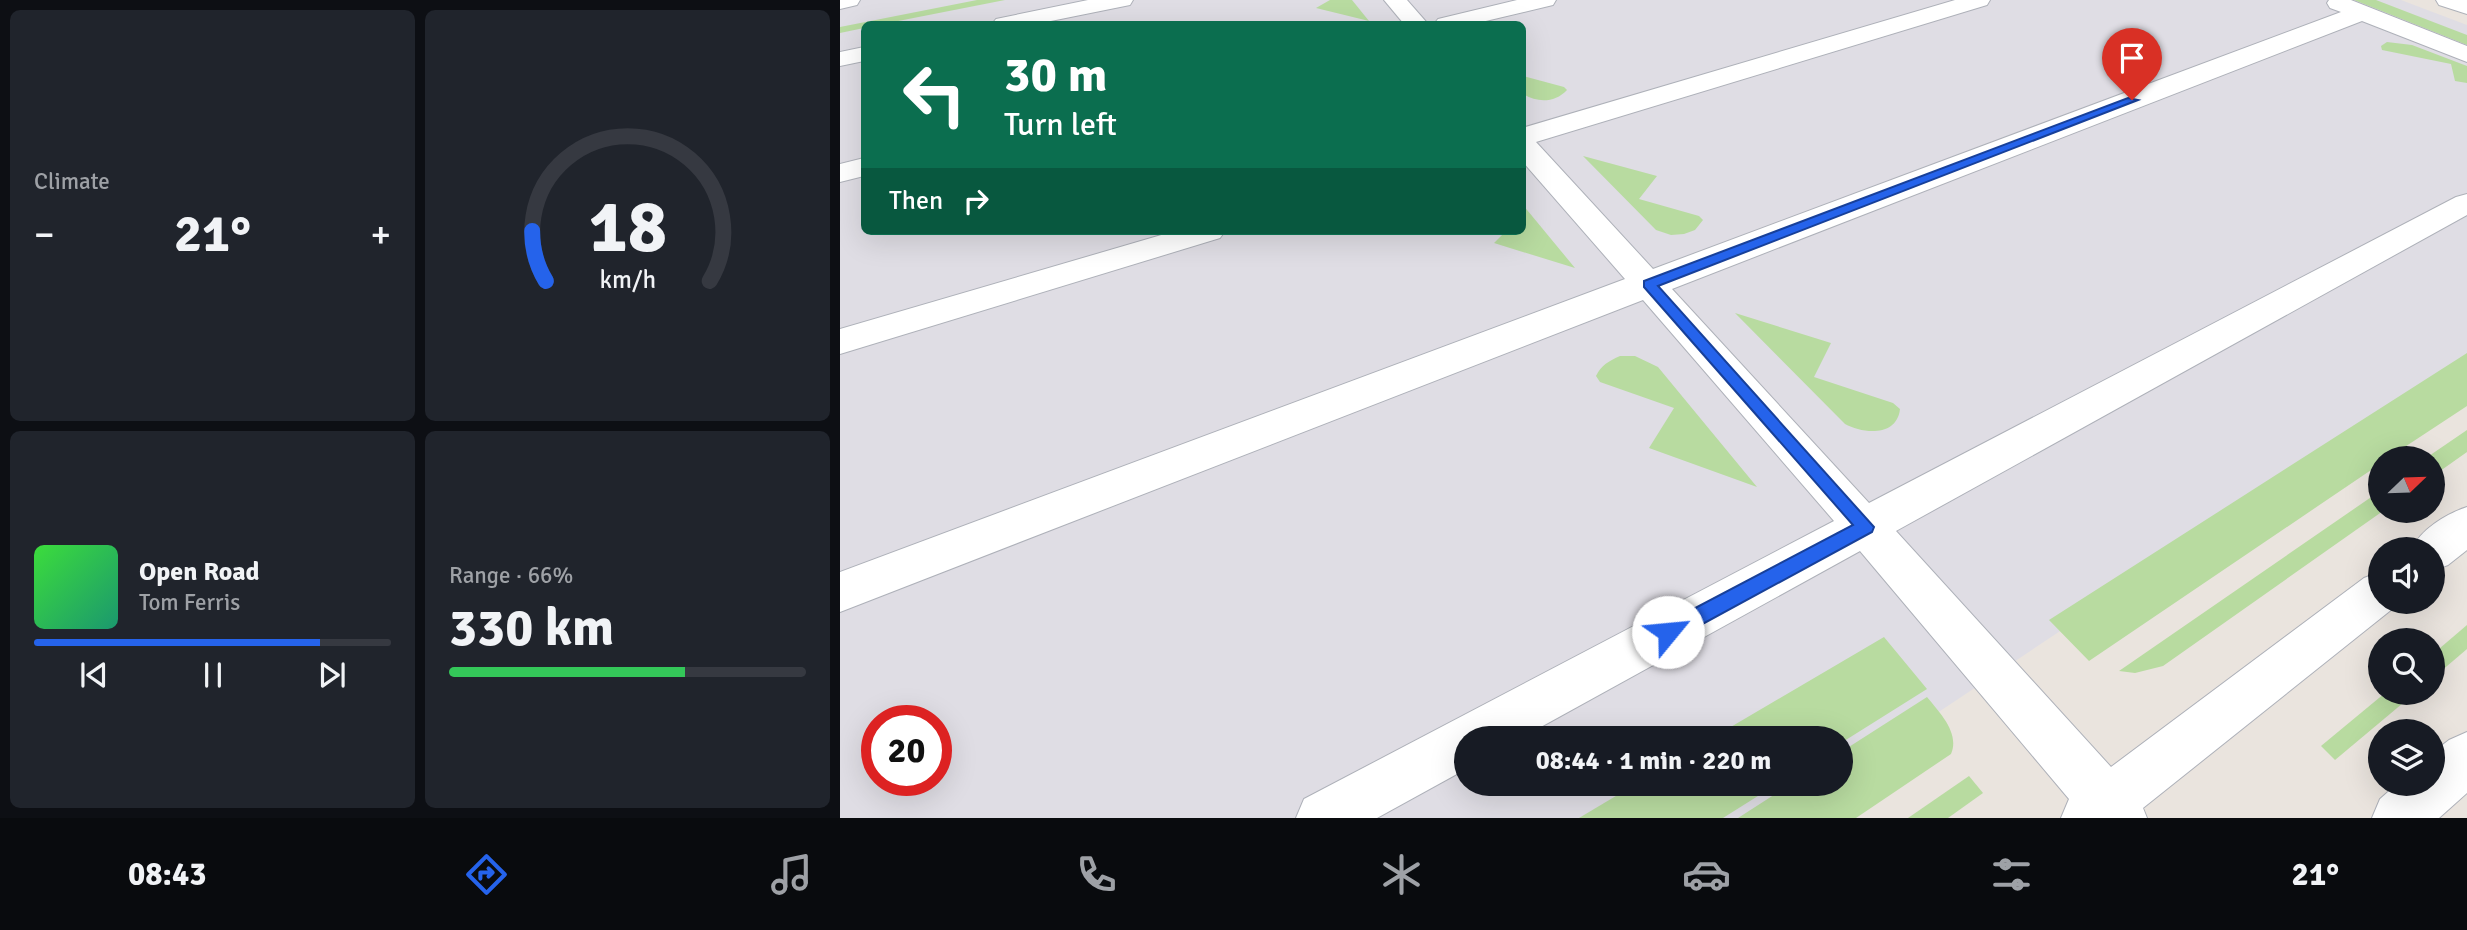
<!DOCTYPE html>
<html lang="en">
<head>
<meta charset="utf-8">
<style>
	body { margin:0; font-family:Signika,sans-serif; background:#20242c; color:#f1f3f6; height:100vh; display:flex; flex-direction:column; font-size:26px; white-space:nowrap }
	* { box-sizing:border-box; margin:0 }
	p { font-size:23px; color:#9ea1a6 }
	.icon { flex:none; width:38px; height:38px; fill:none; stroke:currentColor; stroke-width:2; stroke-linecap:round; stroke-linejoin:round }
	.map { position:relative; flex:1; overflow:hidden }
	.drawer { display:flex; flex-direction:column; gap:10px; padding:10px; background:#0d0f14; width:840px }
	.drawer>* { flex:none }
	.banner { position:absolute; left:21px; top:21px; width:665px; height:214px; border-radius:10px; box-shadow:0 7px 28px #0002; background:#0b6e4f; color:#fff; overflow:hidden }
	.needle { width:46px; rotate:67deg }
	.buttons { position:absolute; left:1528px; top:446px; display:grid; gap:14px }
	.buttons a { display:grid; place-items:center; width:77px; height:77px; border-radius:50%; background:#171b24; box-shadow:0 7px 28px #0002; font-size:35px }
	.speed { position:absolute; left:21px; top:705px; display:flex; gap:14px; font-size:35px; font-weight:700; text-align:center }
	.speed>* { display:grid; place-content:center; width:91px; height:91px; border-radius:50%; background:#171b24; box-shadow:0 7px 28px #0002; line-height:1 }
	.speed .limit { border:10px solid #d22; background:#fff; color:#111 }
	.pin { position:absolute; display:grid; place-items:center; width:60px; height:60px; color:#fff; margin:-72px -30px; border-radius:50% 50% 50% 0; rotate:-45deg; box-shadow:0 0 7px #0007 }
	.pin .icon { rotate:45deg }
	.me { position:absolute; width:77px; margin:-38px; rotate:62deg; stroke-linejoin:round; filter:drop-shadow(0 0 5px #0008) }
	.turn { display:flex; align-items:center; gap:24px; height:147px; padding:0 28px; font-size:32px }
	.turn .icon { width:91px; height:91px; stroke-width:2.5 }
	.turn b { display:block; font-size:49px; line-height:60px }
	.then { display:flex; align-items:center; height:66px; padding:0 28px; background:#0003; gap:14px; font-size:26px }
	.big { font-size:52px; font-weight:700; line-height:1.1 }
	.drawer .card { flex:1; display:flex; flex-direction:column; justify-content:center; gap:10px; min-width:0; padding:0 24px; border-radius:10px; background:#20242c }
	.drawer .dial { align-items:center; gap:0 }
	.dial svg { height:182px; overflow:visible; fill:none; stroke:#363941; stroke-width:7; stroke-linecap:round; text-anchor:middle }
	.dial text { fill:#f1f3f6; stroke:none }
	.song { display:flex; align-items:center; gap:21px }
	.cover { width:84px; height:84px; border-radius:10px; background:linear-gradient(135deg,hsl(120 70% 55%),hsl(160 70% 35%)) }
	.played { height:7px; border-radius:4px; background:linear-gradient(90deg,#2563eb 80%,#363941 80%) }
	.keys { display:flex; justify-content:space-around; direction:ltr }
	.heat { display:flex; justify-content:space-between; align-items:center; font-size:38px; direction:ltr }
	.charge { height:10px; border-radius:5px; background:linear-gradient(90deg,#34c759 66%,#363941 0) }
	.drawer .tiles { flex:1; display:grid; gap:10px; grid-template-columns:repeat(2,1fr) }
	.trip { position:absolute; left:614px; top:726px; width:399px; height:70px; border-radius:35px; background:#171b24; box-shadow:0 7px 28px #0002; font-weight:700; line-height:70px; text-align:center }
	.dock { display:flex; height:112px; justify-content:space-around; align-items:center; background:#090b0e; color:#9ea1a6 }
	.dock .icon { width:49px; height:49px }
	.dock .active { color:#2563eb }
	.dock b { font-size:32px; color:#f1f3f6 }
	main { display:flex; flex:1; min-height:0 }
	.map>svg:first-child { display:block }
	.industrial { fill:#dfdde4; fill-rule:evenodd }
	.green { fill:#b8dba0 }
	.lines { fill:none; stroke-linecap:round; stroke-linejoin:round }
	.minor-casing { stroke:#aeb1b9; stroke-width:2 }
	.minor { fill:#fff; fill-rule:evenodd }
	.route { fill:#2563eb; stroke:#184099; stroke-width:2 }
</style>
</head>
<body>
<main>
<section class="drawer">
<div class="tiles">
<div class="card"><p>Climate</p>
<div class="heat"><a>−</a><b class="big">21°</b><a>+</a></div>
</div>
<div class="card dial"><svg viewBox="0 0 100 80">
<path d="M14 69A42 42 0 1 1 86 69"/>
<path d="M14 69A42 42 0 0 1 8 47" stroke="#2563eb"/>
<text x="50" y="56" font-size="32" font-weight="700">18</text>
<text x="50" y="72" font-size="11">km/h</text>
</svg></div>
<div class="card">
<div class="song"><i class="cover"></i><div><b>Open Road</b><p>Tom Ferris</p></div></div>
<div class="played"></div>
<div class="keys"><svg class="icon" aria-label="previous" viewBox="0 0 24 24"><path d="M18 5L8 12l10 7zM5 5v14"/></svg><svg class="icon" aria-label="pause" viewBox="0 0 24 24"><path d="M8 5v14M16 5v14"/></svg><svg class="icon" aria-label="next" viewBox="0 0 24 24"><path d="M6 5l10 7-10 7zM19 5v14"/></svg></div>
</div>
<div class="card"><p>Range · 66%</p><b class="big">330 km</b><div class="charge"></div></div>
</div>
</section>
<div class="map">
<svg width="1627" height="818" viewBox="0 0 1627 818">
	<rect width="100%" height="100%" fill="#eae4de"/>
	<path class="industrial" d="M0 0H1561L1627 25V360L1001 777V738H626V784H990L939 818H0ZM24 24H682V231H24ZM37 721H96V780H37Z"/>
	<g class="green">
		<path d="M137 0H165L43 24H24V28L0 33V27Z"/>
		<path d="M490 0H512L529 21 476 8Z"/>
		<path d="M1514 0H1536L1627 35V45Z"/>
		<path d="M1547 42 1572 45 1627 66V83L1615 81 1611 64 1542 50 1541 46Z"/>
		<path d="M683 76 724 87 727 90C715 103 697 103 683 94Z"/>
		<path d="M743 156 817 176 799 199 859 216 863 220 855 230 844 234 831 235 816 230Z"/>
		<path d="M683 205 735 268 654 243 666 231H682Z"/>
		<path d="M895 313 991 343 974 377 1053 403 1060 409C1057 437 1023 434 1005 424Z"/>
		<path d="M1627 353V406L1548 458H1540V464L1249 661 1209 620Z"/>
		<path d="M780 356H795L818 367 917 487 809 448 834 408 760 382 756 376C761 365 769 361 780 356Z"/>
		<path d="M1627 430V452L1593 476 1592 458H1586Z"/>
		<path d="M1540 491V511H1543L1323 666 1295 673 1279 671Z"/>
		<path d="M1627 625V649L1593 678V654Z"/>
		<path d="M1044 637 1087 689 1001 743V738H872Z"/>
		<path d="M1545 693H1575L1495 760 1481 746Z"/>
		<path d="M1087 697C1100 713 1120 733 1111 754L1016 818H898L951 784H1001V752Z"/>
		<path d="M1129 776 1143 793 1108 818H1068Z"/>
		<path d="M796 784H937L883 818H739Z"/>
	</g>
	<g class="lines">
		<g class="minor-casing">
			<g id="minor">
				<path d="M0 0H20L17 5 0 9Z"/>
				<path d="M248 0H293L290 5 196 24H152L156 19Z"/>
				<path d="M544 0H567L588 24H564Z"/>
				<path d="M677 0H716L713 5 633 24H594L598 19Z"/>
				<path d="M1115 0H1150L1147 5 696 142 813 269 1501 12 1490 8 1487 3 1489 0H1511L1627 46V62L1522 21 832 289 1029 503 1616 197 1627 194V215L1056 531 1271 767 1524 578 1540 572V602H1558L1556 606 1303 808 1307 818H1221L1229 799 1020 551 681 738H626V769L537 818H456L464 799 994 521 803 300 0 612V572L785 279 682 161V128Z"/>
				<path d="M1596 0H1627V14L1599 5Z"/>
				<path d="M24 47V61L0 66V52Z"/>
				<path d="M24 158V176L0 182V164Z"/>
				<path d="M335 231H385L380 238 0 354V329Z"/>
				<path d="M1627 507V550L1608 565 1592 571V550H1571C1581 529 1606 514 1627 507Z"/>
				<path d="M1627 732V793L1599 818H1532L1540 799 1557 784H1592V753L1609 740Z"/>
			</g>
		</g>
		<use href="#minor" class="minor"/>
	</g>
	<path class="route" d="M1288 98 1298 100 818 286 1034 527 1032 532 835 639 828 641 821 639 819 632 821 626 1013 525 804 287V281Z"/>
</svg>
<div class="buttons">
<a><svg class="needle" viewBox="-14 -14 28 28"><path d="M0-13l5 13h-10z" fill="#e53935"/><path d="M0 13l5-13h-10z" fill="#9ea1a6"/></svg></a>
<a><svg class="icon" aria-label="sound" viewBox="0 0 24 24"><path d="M4 9h4l5-4v14l-5-4H4zM17 9q2 3 0 6"/></svg></a>
<a><svg class="icon" aria-label="search" viewBox="0 0 24 24"><circle cx="10" cy="10" r="6"/><path d="M15 15l6 6"/></svg></a>
<a><svg class="icon" aria-label="layers" viewBox="0 0 24 24"><path d="M12 4l9 5-9 5-9-5zM3 14l9 5 9-5"/></svg></a>
</div>
<div class="speed"><div class="limit">20</div></div>
<div class="pin" style="left:1292px;top:100px;background:#d93025"><svg class="icon" aria-label="arrive" viewBox="0 0 24 24"><path d="M6 21V4h12l-3 4 3 4H6"/></svg></div>
<svg class="me" style="left:828px;top:632px" viewBox="-20 -20 40 40"><circle r="19" fill="#fff"/><path d="M0-13L10 11 0 6-10 11z" fill="#2563eb"/></svg>
<div class="trip">08:44 · 1 min · 220 m</div>
<div class="banner">
<div class="turn"><svg class="icon" aria-label="left" viewBox="0 0 24 24"><path d="M17 20v-9H6M10 6l-5 5 5 5"/></svg><div><b>30 m</b>Turn left</div></div>
<div class="then">Then<svg class="icon" aria-label="right" viewBox="0 0 24 24"><path d="M7 20v-9h11M14 6l5 5-5 5"/></svg></div>
</div>
</div>
</main>
<nav class="dock">
<b>08:43</b>
<svg class="icon active" aria-label="directions" viewBox="0 0 24 24"><path d="M12 3l9 9-9 9-9-9zM9 14v-3h6M13 9l2 2-2 2"/></svg>
<svg class="icon" aria-label="music" viewBox="0 0 24 24"><path d="M9 18V5l10-2v13"/><circle cx="6" cy="18" r="3"/><circle cx="16" cy="16" r="3"/></svg>
<svg class="icon" aria-label="phone" viewBox="0 0 24 24"><path d="M5 4h4l2 5-3 2q2 4 5 5l2-3 5 2v4C11 20 4 13 5 4z"/></svg>
<svg class="icon" aria-label="climate" viewBox="0 0 24 24"><path d="M12 3v18M4 7l16 10M4 17L20 7"/></svg>
<svg class="icon" aria-label="car" viewBox="0 0 24 24"><path d="M5 17H2v-5l4-1 3-4h7l3 4 3 1v5h-3M9 17h6M6 11h13"/><circle cx="7" cy="17" r="2"/><circle cx="17" cy="17" r="2"/></svg>
<svg class="icon" aria-label="filters" viewBox="0 0 24 24"><path d="M4 7h16M4 17h16"/><circle cx="9" cy="7" r="2"/><circle cx="15" cy="17" r="2"/></svg>
<b>21°</b>
</nav>
</body>
</html>
